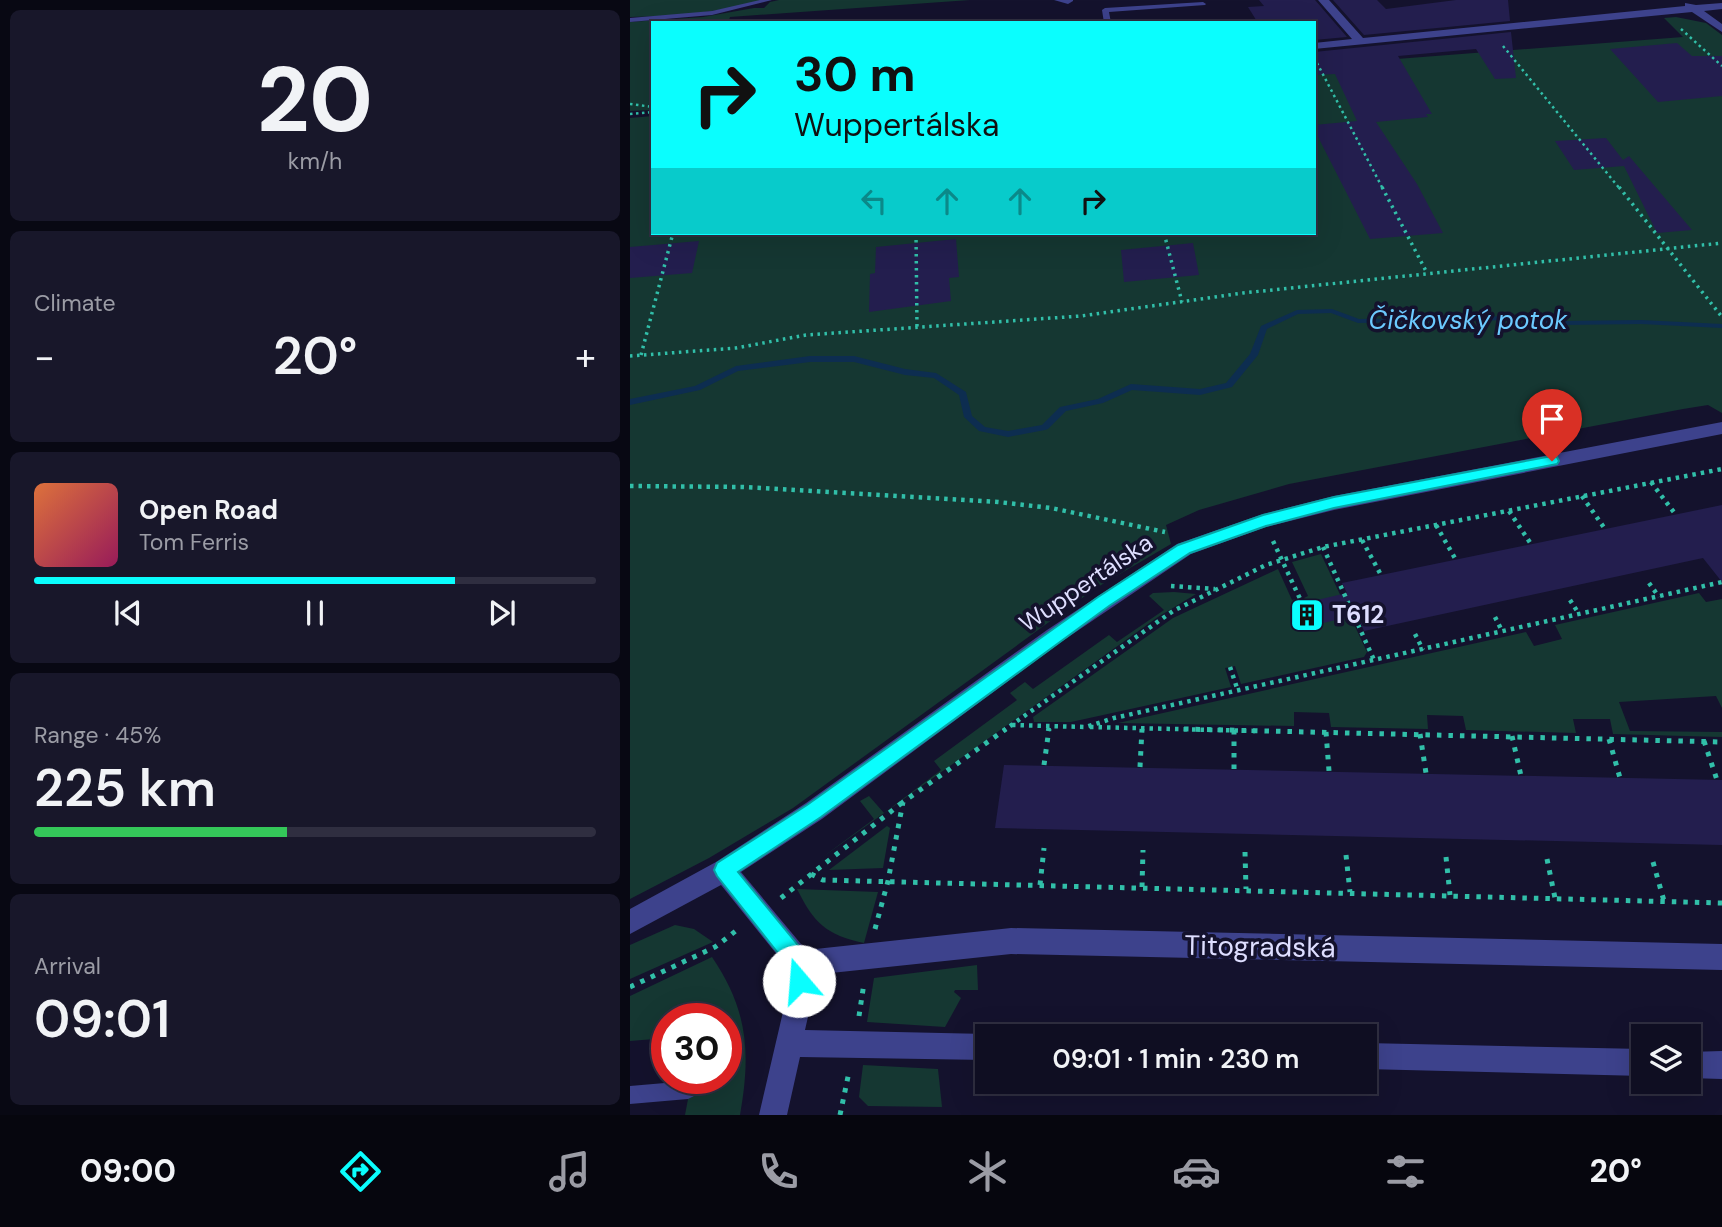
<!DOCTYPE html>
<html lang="en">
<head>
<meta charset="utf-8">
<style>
	body { margin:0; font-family:"DM Sans",sans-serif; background:#18172a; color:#f1f3f6; height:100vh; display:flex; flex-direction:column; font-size:26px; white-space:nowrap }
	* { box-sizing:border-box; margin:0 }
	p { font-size:23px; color:#9b9ca5 }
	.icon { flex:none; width:38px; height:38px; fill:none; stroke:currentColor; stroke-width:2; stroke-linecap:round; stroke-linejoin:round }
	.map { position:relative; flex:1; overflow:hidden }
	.details { display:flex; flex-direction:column; gap:10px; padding:10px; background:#080813; width:630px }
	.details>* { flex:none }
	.guide { position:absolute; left:21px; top:21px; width:665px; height:214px; border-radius:0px; box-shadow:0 7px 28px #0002,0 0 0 2px #2f2e40; background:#0afefe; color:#111; overflow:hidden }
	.fabs { position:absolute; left:1001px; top:1024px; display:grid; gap:14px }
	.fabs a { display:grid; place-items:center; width:70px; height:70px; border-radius:0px; background:#0f0e22; box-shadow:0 7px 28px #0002,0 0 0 2px #2f2e40; font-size:35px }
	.speed { position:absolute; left:21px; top:1003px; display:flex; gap:14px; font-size:35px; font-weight:700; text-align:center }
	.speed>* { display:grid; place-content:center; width:91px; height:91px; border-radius:50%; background:#0f0e22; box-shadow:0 7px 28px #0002,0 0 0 2px #2f2e40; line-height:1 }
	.speed .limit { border:10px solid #d22; background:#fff; color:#111 }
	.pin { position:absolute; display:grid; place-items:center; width:60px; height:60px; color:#fff; margin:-72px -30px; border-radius:50% 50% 50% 0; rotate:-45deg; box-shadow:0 0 7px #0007 }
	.pin .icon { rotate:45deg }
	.me { position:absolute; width:77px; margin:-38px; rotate:342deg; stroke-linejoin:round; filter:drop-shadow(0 0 5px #0008) }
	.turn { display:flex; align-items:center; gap:24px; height:147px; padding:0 28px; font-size:32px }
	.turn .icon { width:91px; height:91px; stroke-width:2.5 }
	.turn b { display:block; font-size:49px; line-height:60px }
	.lanes { display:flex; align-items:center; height:66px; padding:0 28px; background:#0003; justify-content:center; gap:35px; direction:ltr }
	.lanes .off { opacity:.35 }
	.big { font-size:52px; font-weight:600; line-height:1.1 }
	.details .card { flex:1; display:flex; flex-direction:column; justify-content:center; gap:10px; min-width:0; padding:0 24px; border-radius:10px; background:#18172a }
	.details .dial { align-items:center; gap:0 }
	.dial b { font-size:91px; line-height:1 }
	.song { display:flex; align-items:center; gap:21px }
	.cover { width:84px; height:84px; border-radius:10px; background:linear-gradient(135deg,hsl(20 70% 55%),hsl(330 70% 35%)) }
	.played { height:7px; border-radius:4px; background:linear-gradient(90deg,#0afefe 75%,#2f2e40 75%) }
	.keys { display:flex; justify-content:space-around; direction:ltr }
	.heat { display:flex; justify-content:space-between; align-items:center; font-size:38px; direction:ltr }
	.charge { height:10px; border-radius:5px; background:linear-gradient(90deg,#34c759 45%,#2f2e40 0) }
	.trip { position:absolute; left:345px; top:1024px; width:402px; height:70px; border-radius:0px; background:#0f0e22; box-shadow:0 7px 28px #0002,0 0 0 2px #2f2e40; font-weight:600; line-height:70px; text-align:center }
	.menu { display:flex; height:112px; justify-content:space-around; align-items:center; background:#06060e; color:#9b9ca5 }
	.menu .icon { width:49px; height:49px }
	.menu .selected { color:#0afefe }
	.menu b { font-size:32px; color:#f1f3f6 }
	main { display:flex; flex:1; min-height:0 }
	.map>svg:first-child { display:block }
	.green { fill:#153732 }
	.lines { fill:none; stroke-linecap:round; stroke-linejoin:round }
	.stream { fill:#0d2d50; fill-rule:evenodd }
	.building { fill:#231e4e }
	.path-far3 { stroke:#31bfa9; stroke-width:2.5; stroke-dasharray:2.5 3.5; stroke-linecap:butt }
	.path-far2 { stroke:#31bfa9; stroke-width:3.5; stroke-dasharray:2.5 4.5; stroke-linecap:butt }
	.path-far1 { stroke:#31bfa9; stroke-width:4.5; stroke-dasharray:3.5 5; stroke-linecap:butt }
	.path { stroke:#31bfa9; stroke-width:5; stroke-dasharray:4.5 7; stroke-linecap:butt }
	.service { fill:#3d428c; fill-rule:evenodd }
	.minor { fill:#3d428c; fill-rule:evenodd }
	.route { fill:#0afefe; stroke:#06a5a5; stroke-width:2 }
	.labels { text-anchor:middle; stroke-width:7; stroke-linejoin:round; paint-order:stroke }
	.street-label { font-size:24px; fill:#dedeff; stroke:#14122d }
	.poi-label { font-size:24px; font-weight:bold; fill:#dedeff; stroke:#14122d; text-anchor:start }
	.water-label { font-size:26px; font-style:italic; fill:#6ccaff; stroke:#14122d }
	.near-street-label { font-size:28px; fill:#dedeff; stroke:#14122d }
</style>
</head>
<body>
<main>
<section class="details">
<div class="card dial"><b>20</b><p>km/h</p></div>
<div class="card"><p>Climate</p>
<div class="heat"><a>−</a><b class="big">20°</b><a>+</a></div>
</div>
<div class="card">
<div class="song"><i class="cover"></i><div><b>Open Road</b><p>Tom Ferris</p></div></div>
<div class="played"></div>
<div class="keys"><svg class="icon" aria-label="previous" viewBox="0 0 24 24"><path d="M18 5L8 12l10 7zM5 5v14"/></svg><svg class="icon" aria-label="pause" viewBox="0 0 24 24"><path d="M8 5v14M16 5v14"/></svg><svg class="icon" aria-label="next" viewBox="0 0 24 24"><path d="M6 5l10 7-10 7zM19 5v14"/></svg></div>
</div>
<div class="card"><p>Range · 45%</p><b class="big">225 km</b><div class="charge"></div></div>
<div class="card"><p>Arrival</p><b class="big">09:01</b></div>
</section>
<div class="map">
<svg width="1092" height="1115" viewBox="0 0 1092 1115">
	<rect width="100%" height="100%" fill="#14122d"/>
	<g class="green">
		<path d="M0 0H132C89 13 45 16 0 17Z"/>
		<path d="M149 0H340L100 17 98 23H23V110L0 111V22L73 17 124 8H134L140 2Z"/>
		<path d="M1046 17 1076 23 1092 35V413L1078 405 1053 409 659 484 569 510 536 525 541 544 466 588 163 808 79 858 0 899V118L23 116V233H684V58L689 65 1053 37 1034 18Z"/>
		<path d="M691 554 737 652 734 657 611 684 605 666 595 668 601 687 441 722H404L403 717 543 618 648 569 662 600 666 599 667 604 661 607 672 628 693 623 683 601 677 602 674 598 678 596 662 562Z"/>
		<path d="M544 592 566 594 528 617 190 859 244 819 230 801 239 796 254 813 311 770 304 761 387 700 380 693 395 682 403 689 479 635 487 642 534 610 519 596 523 593Z"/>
		<path d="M1069 593 1076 602 1092 599V708L1086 696 989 702 1000 731 1092 732V737L983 734 980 719H943L946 733 836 730 833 716 797 715 798 729 701 727 699 713 664 712V726L488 723 896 632 904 646 932 639 925 625Z"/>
		<path d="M257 826 260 828 253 868 199 870Z"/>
		<path d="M167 889 248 892 234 943C196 935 184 923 167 889Z"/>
		<path d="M45 925 64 929 83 942 0 979V945Z"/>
		<path d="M82 957C118 1010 121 1053 110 1115H55L62 1078H96V1018H37V1038L0 1041V996Z"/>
		<path d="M347 965 348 990H325L324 992 331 998 315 1027 237 1022 244 978Z"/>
		<path d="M233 1065 308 1069 312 1107 238 1106 229 1097Z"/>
	</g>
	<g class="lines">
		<path class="stream" d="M702 309 729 319 885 316 934 321 1011 320 1092 324V328L1011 324 934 325 885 320 728 323 701 313 668 314 637 329 628 355 602 387 570 395 502 390 473 403 436 411 418 429 415 430 378 437 349 431 334 417 329 395 304 378 275 375 224 362H180L108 371 70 390 0 405V399L65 386 106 366 180 356H224L275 369 306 373 336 392 342 416 355 427 378 431 412 425 430 407 468 399 501 384 570 389 596 383 620 354 631 326 667 310Z"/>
	</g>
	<g class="building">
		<path d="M629 0H685L717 37 684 40V23H628L618 7 634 6Z"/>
		<path d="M703 0H747L756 9 826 0H878L880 21 734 35Z"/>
		<path d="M881 32 886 78 865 79 846 49 768 56 802 114H796L798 117 746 122 787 184 813 233 740 239 684 129V125L727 121 705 74 684 75V52Z"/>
		<path d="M1047 43 1062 56H1092V96L1028 102 980 49Z"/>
		<path d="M976 138 993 160 999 156 1062 230 1027 233 994 166 944 170 925 141Z"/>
		<path d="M326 239 329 277 319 278 321 301 239 312 240 274 245 273 246 247Z"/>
		<path d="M69 241 62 273 0 278V247Z"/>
		<path d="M563 243 569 275 494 282 491 250Z"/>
		<path d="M1092 505V582L1073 558 734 631 727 615 672 628 661 606 717 593 712 583Z"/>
		<path d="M374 765 1092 780V845L365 828Z"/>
	</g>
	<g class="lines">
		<g class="path-far3">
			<path d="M1051 29 1092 66"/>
			<path d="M873 46 990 189"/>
			<path d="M687 63 753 189"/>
			<path d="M0 104 23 107"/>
			<path d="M0 114 23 112"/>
		</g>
		<g class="path-far2">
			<path d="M752 187 797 273"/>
			<path d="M989 187 1092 317"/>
			<path d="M286 233 287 328"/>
			<path d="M534 233 552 302"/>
			<path d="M11 355 43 233"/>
			<path d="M0 356 106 348 176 335 451 316 613 293 1092 243"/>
		</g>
		<g class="path-far1">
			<path d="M1021 482 1046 515"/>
			<path d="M0 486 113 487 368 502 421 508 535 532"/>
			<path d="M952 496 975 529"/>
			<path d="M879 511 901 544"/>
			<path d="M806 525 826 560"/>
			<path d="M732 540 751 575"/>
			<path d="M643 541 672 603"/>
			<path d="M693 547 744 660"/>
			<path d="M1019 583 1029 597"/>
			<path d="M541 586 585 589"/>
			<path d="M940 600 949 614"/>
			<path d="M865 617 872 631"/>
			<path d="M785 634 793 650"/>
			<path d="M600 667 608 691"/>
			<path d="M382 725 456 727 484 718 1092 582"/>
			<path d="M460 727 628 731"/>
			<path d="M373 731 543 611 636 565 693 547 1092 469"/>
			<path d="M418 731 419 727"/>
		</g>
		<g class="path">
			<path d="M554 729 1092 742"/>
			<path d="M604 730V769"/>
			<path d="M696 732 699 771"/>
			<path d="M790 734 796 773"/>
			<path d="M882 736 891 776"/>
			<path d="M979 739 990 778"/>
			<path d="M1074 741 1087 780"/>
			<path d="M414 765 419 729"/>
			<path d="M510 767 512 729"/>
			<path d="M615 852 616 889"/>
			<path d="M716 855 720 892"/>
			<path d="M816 857 820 895"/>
			<path d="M917 859 925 898"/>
			<path d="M1023 862 1034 901"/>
			<path d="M181 874 193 880 1092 903"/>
			<path d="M410 885 414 848"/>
			<path d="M512 887 513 850"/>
			<path d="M151 898 273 802"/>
			<path d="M245 929 258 881 273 802 376 729"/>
			<path d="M0 987 85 947 107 930"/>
			<path d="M229 1016 234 983"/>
			<path d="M210 1115 219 1072"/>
		</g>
		<g class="service">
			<path d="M130 0H142L82 15 0 22V18L82 11Z"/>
			<path d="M573 2 576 4 575 5 479 12 481 23H474L472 10 475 8Z"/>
			<path d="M58 1081 64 1084 67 1090 64 1096 58 1099 0 1104V1086Z"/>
		</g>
		<g class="minor">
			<path d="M424 0H443V1L438 4Z"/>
			<path d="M688 0H699L733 38 1055 6V3L1066 5 1092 3V9L1074 11 1092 24V32L1062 12 684 49V43L722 39Z"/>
			<path d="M1092 422V434L704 510 636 527 561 554 431 642 192 819 111 872 176 950 381 928 1092 944V970L381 954 182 975V999L175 1030 357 1034 363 1036H357V1060L170 1057 157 1115H129L156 999 157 967 91 885 0 934V909L86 862 176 803 417 630 547 544 633 514 704 496Z"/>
			<path d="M735 1043 1013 1049V1076L735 1069Z"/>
			<path d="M1092 1051V1079L1059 1078V1052Z"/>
		</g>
	</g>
	<path class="route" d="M922 456 927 457 929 461 927 464 704 508 636 526 560 553 479 606 191 817 108 872 177 956 180 964 177 989 169 992 162 989 159 981V967L87 876 84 870 87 863 177 805 468 597 548 545 633 515 704 497Z"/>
	<defs>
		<g id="building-square" transform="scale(1.75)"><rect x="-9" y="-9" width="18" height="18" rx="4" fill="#0afefe" stroke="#14122d"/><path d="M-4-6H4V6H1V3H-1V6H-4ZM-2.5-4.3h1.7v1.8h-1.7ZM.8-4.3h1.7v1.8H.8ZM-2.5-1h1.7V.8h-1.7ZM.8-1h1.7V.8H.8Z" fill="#111"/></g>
	</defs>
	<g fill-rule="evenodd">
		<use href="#building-square" x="677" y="615"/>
	</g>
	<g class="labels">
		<g class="street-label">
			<text transform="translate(456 583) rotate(-34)" y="8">Wuppertálska</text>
		</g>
		<g class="poi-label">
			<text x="702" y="623">T612</text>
		</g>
		<g class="water-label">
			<text x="838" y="329">Čičkovský potok</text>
		</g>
		<g class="near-street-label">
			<text transform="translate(630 946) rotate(1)" y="10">Titogradská</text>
		</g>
	</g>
</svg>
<div class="fabs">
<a><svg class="icon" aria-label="layers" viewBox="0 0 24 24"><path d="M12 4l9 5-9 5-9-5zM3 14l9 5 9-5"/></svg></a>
</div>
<div class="speed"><div class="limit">30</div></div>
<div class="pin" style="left:922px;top:461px;background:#d93025"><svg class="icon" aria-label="arrive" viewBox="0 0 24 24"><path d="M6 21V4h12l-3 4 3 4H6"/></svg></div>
<svg class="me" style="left:169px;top:981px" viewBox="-20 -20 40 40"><circle r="19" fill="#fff"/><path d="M0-13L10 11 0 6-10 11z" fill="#0afefe"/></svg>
<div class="trip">09:01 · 1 min · 230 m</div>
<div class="guide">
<div class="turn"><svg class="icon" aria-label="right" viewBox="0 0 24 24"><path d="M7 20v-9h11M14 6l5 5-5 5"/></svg><div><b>30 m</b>Wuppertálska</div></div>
<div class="lanes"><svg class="icon off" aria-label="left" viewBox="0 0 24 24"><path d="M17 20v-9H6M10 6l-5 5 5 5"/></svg><svg class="icon off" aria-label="ahead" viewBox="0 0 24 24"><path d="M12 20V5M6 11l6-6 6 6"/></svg><svg class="icon off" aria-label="ahead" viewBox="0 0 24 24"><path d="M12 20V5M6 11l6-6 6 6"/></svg><svg class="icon" aria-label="right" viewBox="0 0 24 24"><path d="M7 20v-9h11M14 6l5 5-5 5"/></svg></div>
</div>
</div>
</main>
<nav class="menu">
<b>09:00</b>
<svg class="icon selected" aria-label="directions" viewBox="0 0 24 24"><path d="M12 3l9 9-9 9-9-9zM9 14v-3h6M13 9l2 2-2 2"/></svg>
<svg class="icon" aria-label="music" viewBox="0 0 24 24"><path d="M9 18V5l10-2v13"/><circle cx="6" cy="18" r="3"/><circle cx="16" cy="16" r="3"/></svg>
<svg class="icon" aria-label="phone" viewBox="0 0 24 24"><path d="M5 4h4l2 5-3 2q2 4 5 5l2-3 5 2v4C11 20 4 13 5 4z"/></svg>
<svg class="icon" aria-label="climate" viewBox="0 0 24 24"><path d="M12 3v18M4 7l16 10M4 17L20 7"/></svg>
<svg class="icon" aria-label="car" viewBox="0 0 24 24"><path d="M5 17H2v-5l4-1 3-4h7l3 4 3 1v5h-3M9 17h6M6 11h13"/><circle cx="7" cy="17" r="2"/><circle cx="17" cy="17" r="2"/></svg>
<svg class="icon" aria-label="filters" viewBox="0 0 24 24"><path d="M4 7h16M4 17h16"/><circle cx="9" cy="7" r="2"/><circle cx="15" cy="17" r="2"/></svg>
<b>20°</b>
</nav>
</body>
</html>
